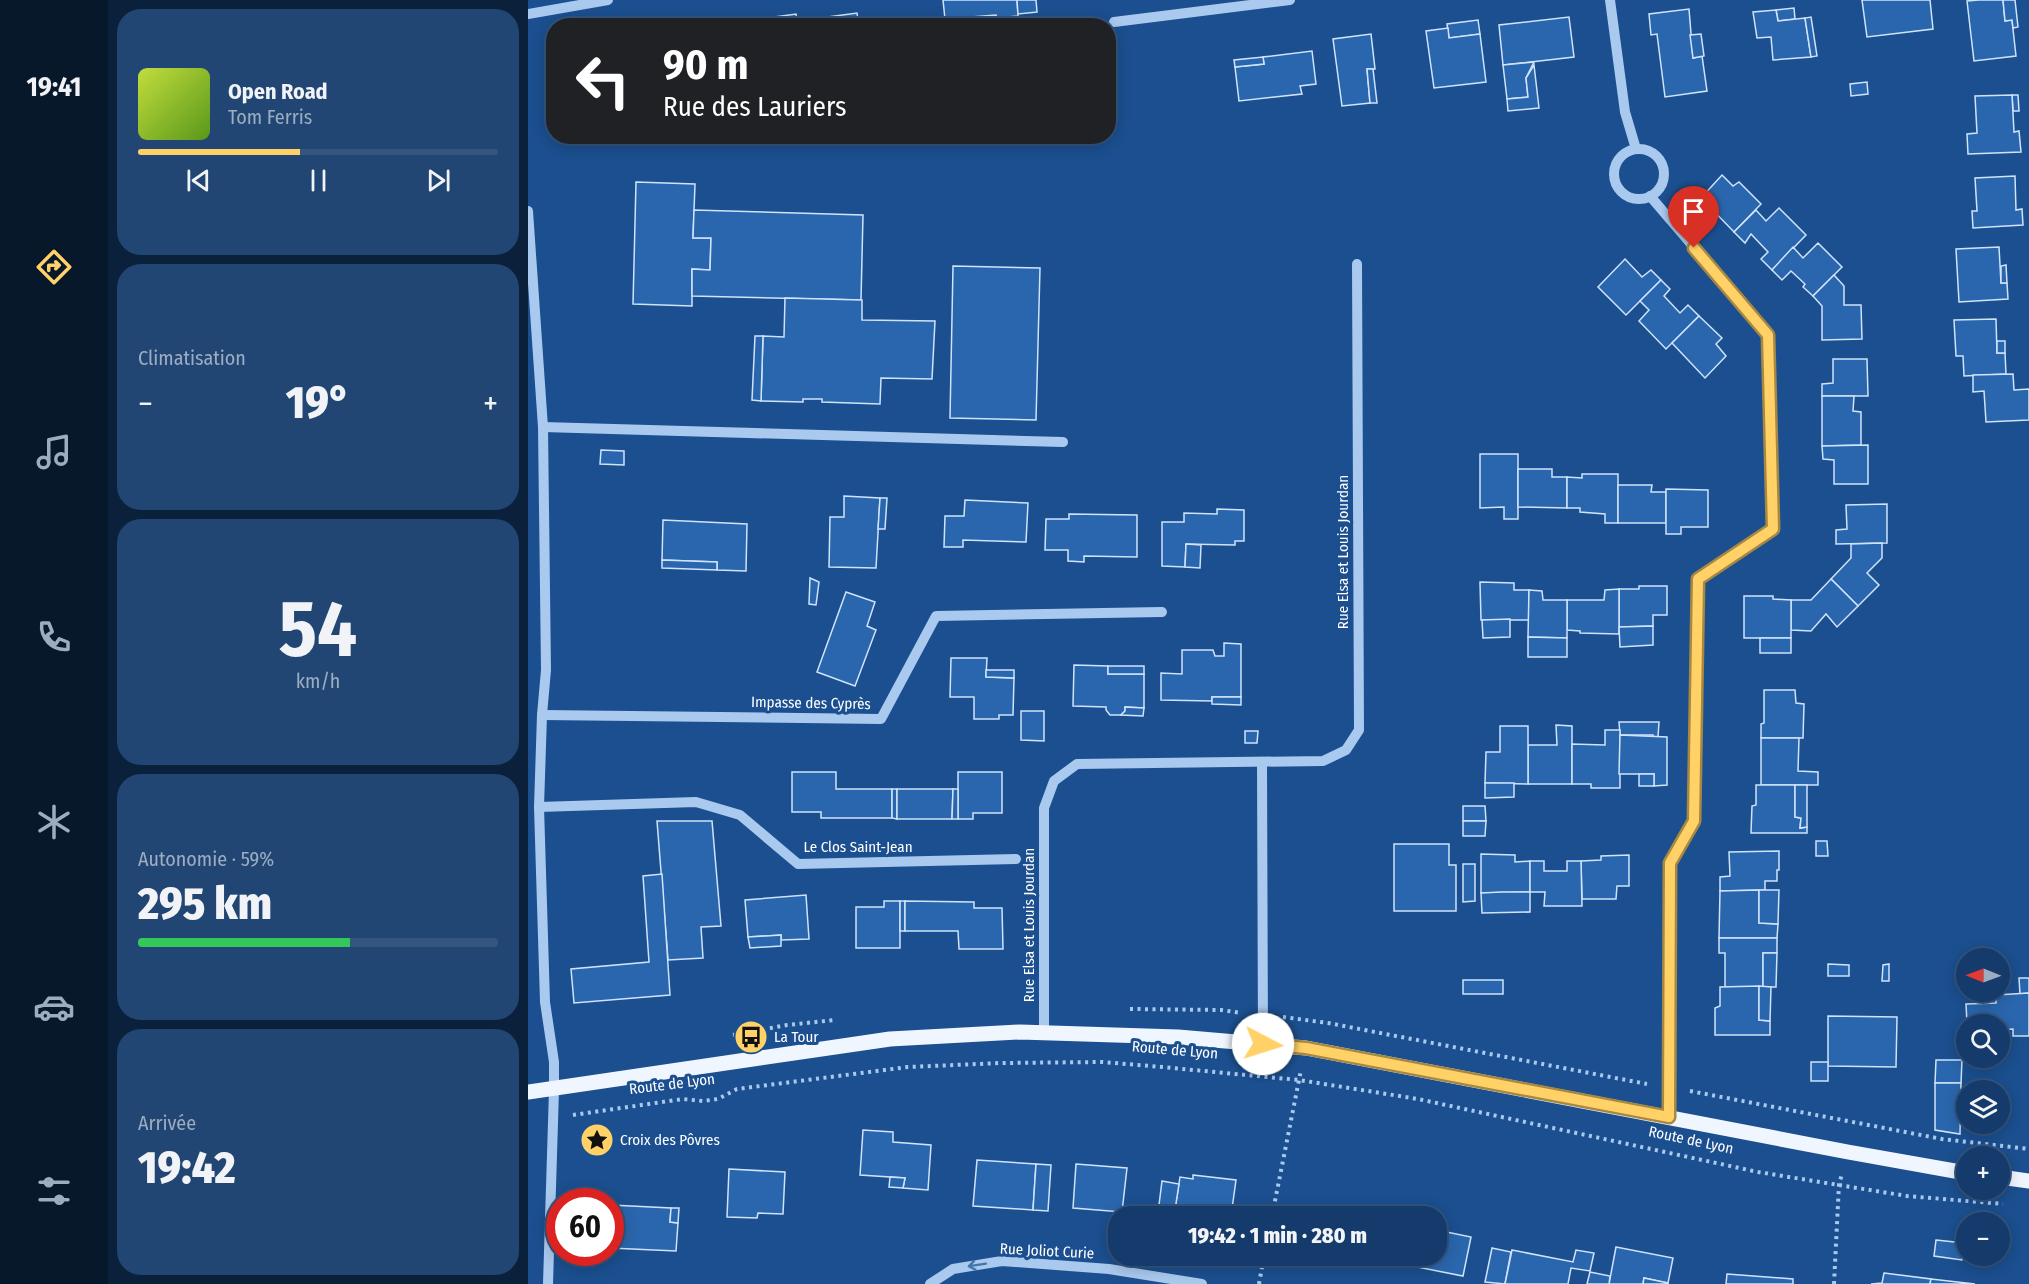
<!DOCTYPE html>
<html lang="fr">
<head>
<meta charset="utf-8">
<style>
	body { margin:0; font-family:"Fira Sans Condensed",sans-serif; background:#214673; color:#f1f3f6; height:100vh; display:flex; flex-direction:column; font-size:22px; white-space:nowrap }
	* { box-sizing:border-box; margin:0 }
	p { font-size:20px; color:#9dadc1 }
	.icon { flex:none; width:33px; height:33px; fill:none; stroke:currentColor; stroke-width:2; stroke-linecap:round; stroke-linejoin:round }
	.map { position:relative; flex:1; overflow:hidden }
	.side { display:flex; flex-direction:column; gap:9px; padding:9px; background:#0b203b; width:420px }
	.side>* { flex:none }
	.top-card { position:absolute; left:18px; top:18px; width:570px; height:126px; border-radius:24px; box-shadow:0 3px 15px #0003,0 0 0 2px #33557e; background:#202124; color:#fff; overflow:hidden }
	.needle { width:39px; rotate:271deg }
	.controls { position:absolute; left:1428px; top:948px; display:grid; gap:12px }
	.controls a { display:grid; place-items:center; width:54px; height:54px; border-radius:50%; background:#143b6b; box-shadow:0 3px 15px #0003,0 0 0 2px #33557e; font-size:30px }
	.speed { position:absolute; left:18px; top:1188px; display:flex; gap:12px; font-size:30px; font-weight:700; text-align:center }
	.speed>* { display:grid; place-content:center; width:78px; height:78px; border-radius:50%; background:#143b6b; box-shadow:0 3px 15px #0003,0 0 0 2px #33557e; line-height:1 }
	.speed .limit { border:9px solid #d22; background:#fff; color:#111 }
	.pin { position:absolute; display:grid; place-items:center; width:51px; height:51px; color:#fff; margin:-62px -26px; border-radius:50% 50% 50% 0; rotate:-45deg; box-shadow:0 0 6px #0007 }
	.pin .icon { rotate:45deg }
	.me { position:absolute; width:66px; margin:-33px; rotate:95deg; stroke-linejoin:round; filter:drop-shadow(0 0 4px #0008) }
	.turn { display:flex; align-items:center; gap:21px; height:126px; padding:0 18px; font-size:27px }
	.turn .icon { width:78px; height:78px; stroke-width:2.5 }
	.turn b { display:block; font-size:42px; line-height:51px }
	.big { font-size:45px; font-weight:800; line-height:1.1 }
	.side .tile { flex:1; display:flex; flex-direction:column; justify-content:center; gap:9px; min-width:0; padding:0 21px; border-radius:24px; background:#214673 }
	.side .dial { align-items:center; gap:0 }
	.dial b { font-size:78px; line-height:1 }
	.song { display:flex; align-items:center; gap:18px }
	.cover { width:72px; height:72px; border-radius:9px; background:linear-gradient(135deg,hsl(70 70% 55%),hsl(90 70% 35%)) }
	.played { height:6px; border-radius:3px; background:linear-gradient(90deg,#ffd166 45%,#33557e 45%) }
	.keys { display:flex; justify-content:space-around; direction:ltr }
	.heat { display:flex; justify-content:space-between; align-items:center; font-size:33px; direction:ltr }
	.charge { height:9px; border-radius:4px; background:linear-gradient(90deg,#34c759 59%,#33557e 0) }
	.trip { position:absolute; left:580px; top:1206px; width:339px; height:60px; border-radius:24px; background:#143b6b; box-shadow:0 3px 15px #0003,0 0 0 2px #33557e; font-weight:800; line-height:60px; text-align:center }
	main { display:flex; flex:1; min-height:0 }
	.tabs { display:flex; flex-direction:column; width:108px; justify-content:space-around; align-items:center; background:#08182b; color:#9dadc1 }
	.tabs .icon { width:42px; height:42px }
	.tabs .selected { color:#ffd166 }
	.tabs b { font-size:27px; color:#f1f3f6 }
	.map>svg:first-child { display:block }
	.building { fill:#2a66ad; stroke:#cfe3fa; stroke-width:1.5 }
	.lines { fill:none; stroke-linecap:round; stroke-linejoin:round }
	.path { stroke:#a9c9ee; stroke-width:4; stroke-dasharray:3 4.5; stroke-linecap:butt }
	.minor { stroke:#a9c9ee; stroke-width:10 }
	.major { stroke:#f0f6ff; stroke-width:15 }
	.oneway { stroke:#4674ac }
	.route-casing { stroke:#a68842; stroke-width:15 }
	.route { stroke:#ffd166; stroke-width:10 }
	.labels { text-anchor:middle; stroke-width:6; stroke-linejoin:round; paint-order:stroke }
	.street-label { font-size:15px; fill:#fff; stroke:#1b4f8f }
	.poi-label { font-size:15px; fill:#fff; stroke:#1b4f8f; text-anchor:start }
</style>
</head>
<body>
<main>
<nav class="tabs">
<b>19:41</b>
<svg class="icon selected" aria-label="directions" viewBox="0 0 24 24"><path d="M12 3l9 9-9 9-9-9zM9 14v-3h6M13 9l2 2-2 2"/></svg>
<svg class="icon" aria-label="music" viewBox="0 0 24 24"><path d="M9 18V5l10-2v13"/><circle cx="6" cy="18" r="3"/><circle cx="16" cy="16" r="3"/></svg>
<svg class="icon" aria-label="phone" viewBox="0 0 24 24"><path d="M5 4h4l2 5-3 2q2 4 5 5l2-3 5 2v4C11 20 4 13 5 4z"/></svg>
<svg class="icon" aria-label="climate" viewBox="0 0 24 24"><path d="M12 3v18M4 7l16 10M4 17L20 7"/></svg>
<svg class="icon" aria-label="car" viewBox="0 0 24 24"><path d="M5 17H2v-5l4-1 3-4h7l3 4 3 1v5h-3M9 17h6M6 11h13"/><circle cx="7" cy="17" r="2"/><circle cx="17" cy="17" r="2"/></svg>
<svg class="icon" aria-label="filters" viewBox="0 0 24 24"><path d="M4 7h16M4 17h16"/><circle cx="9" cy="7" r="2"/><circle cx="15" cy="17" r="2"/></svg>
</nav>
<section class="side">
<div class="tile">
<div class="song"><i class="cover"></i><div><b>Open Road</b><p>Tom Ferris</p></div></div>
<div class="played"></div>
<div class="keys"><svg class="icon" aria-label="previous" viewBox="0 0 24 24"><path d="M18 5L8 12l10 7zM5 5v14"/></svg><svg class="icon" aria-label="pause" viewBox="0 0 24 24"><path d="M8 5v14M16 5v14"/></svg><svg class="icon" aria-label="next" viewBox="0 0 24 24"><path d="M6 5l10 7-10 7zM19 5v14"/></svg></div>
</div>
<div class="tile"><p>Climatisation</p>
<div class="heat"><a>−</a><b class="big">19°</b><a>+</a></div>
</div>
<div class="tile dial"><b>54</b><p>km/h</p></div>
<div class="tile"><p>Autonomie · 59%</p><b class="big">295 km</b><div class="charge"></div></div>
<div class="tile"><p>Arrivée</p><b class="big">19:42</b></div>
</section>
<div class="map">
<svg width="1501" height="1284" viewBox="0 0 1501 1284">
	<rect width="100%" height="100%" fill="#1b4f8f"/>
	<g class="building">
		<path d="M415 0H489L490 16 469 18 468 15 417 19Z"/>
		<path d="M489 0H508L509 12 490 14Z"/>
		<path d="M1334 0H1402L1405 29 1339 37Z"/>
		<path d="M1451 0H1475L1477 21 1484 20 1488 56 1446 61 1439 1Z"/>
		<path d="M1475 0H1487L1490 27 1485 28 1484 20 1477 21Z"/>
		<path d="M1266 8 1267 19 1250 21 1248 10Z"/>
		<path d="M1161 9 1165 58 1174 56 1179 91 1137 97 1129 34 1123 35 1121 14Z"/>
		<path d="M1248 10 1250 21 1277 18 1283 57 1245 60 1243 37 1229 38 1225 12Z"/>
		<path d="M329 13 330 20 300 24V17Z"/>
		<path d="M268 14 269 22 300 17V24L330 20 331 26H249L247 17Z"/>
		<path d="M1041 17 1046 57 975 65 971 25Z"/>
		<path d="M1283 17 1289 56 1283 57 1277 18Z"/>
		<path d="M950 20 952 34 921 38 919 24Z"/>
		<path d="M920 28 921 38 952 34 958 82 906 88 898 31Z"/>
		<path d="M843 34 847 69H839L842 103 814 106 805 39Z"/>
		<path d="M1173 34 1176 56 1165 58 1162 35Z"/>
		<path d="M784 51 788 84 772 86 774 94 711 101 707 67 736 64 735 57Z"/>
		<path d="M735 57 736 64 707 67 706 60Z"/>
		<path d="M1006 62 998 78 1000 97 979 99 975 65Z"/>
		<path d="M1006 65 1011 108 980 111 979 99 1000 97 998 78Z"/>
		<path d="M839 69H845L849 103H842Z"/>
		<path d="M1339 82 1340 94 1323 96 1322 84Z"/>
		<path d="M1484 95H1490L1491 111H1485Z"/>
		<path d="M1484 95 1486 132 1491 131 1493 152 1440 154 1439 134 1449 133 1447 96Z"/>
		<path d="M1194 175 1205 186 1211 182 1233 204 1206 232 1173 198Z"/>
		<path d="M1487 176 1488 210 1494 209 1495 225 1445 228 1444 211H1449L1447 178Z"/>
		<path d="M108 182 167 184 165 238H183L182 270 164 269V306L105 304Z"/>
		<path d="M1251 208 1278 235 1244 270 1233 259 1240 252 1223 234 1217 243 1206 232 1228 210 1238 221Z"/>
		<path d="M166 210 335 215 333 300 164 296V269L182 270 183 238H165Z"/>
		<path d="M1290 243 1314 267 1285 296 1275 287 1277 284 1263 271 1254 280 1244 270 1265 247 1275 258Z"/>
		<path d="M1471 247 1473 283H1479L1480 299 1431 302 1428 249Z"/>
		<path d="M1097 259 1114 277 1123 270 1133 280 1098 315 1070 287Z"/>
		<path d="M1478 265 1479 283H1473V266Z"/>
		<path d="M425 266 512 268 508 420 422 418Z"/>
		<path d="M1306 275 1316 286V305H1333L1334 339 1294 340V306L1285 296Z"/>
		<path d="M1133 280 1142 289 1136 296 1152 313 1160 305 1171 316 1138 349 1111 321 1121 310 1112 301Z"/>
		<path d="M257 298 334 300V320L407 321 404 379 353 378 352 404 294 402V399H275V402L233 401 235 336 256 337Z"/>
		<path d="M1171 316 1194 338 1188 344 1198 356 1177 378 1144 343Z"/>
		<path d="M1468 319 1469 353H1477L1478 374 1436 376 1435 356H1428L1426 320Z"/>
		<path d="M227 336H235L233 401 224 400Z"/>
		<rect x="1469" y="341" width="8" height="12"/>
		<path d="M1305 359H1339L1340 396H1294V384L1305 383Z"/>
		<path d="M1485 374 1486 390 1501 389V420L1458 422 1456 391 1445 392V375Z"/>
		<path d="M1294 396H1326L1325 411 1333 412V445L1294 446Z"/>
		<path d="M1340 445V484H1306V460L1295 459 1294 446Z"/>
		<path d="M73 450 96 451V465L72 464Z"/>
		<path d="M952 454H990V519H976V507L952 508Z"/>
		<path d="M990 469H1024V477H1039V508L990 507Z"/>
		<path d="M1054 474H1090V523H1077V514L1052 512V508H1039V477L1054 478Z"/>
		<path d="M1090 485H1124L1123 492H1138V523H1090Z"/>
		<path d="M1138 489 1180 490V527H1153V534H1138Z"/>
		<path d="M316 496 352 498 348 568 301 567 302 517H316Z"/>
		<path d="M352 498H359L357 529H350Z"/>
		<path d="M437 500 500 503 498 542 435 540V547H416L417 516H436Z"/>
		<path d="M1359 504V543L1308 544V530L1319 529 1318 505Z"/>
		<path d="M689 509 716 510V541H707V545L658 544 657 567 634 566V522H656V513L689 514Z"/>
		<path d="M541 514 609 515V557L556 556V562L540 561V550H517L518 519H541Z"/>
		<path d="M135 520 219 524 218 571 189 570V562L134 560Z"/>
		<path d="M1354 543V558L1339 573 1351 585 1330 606 1303 579 1323 558V544Z"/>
		<path d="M658 544 673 545 672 568 657 567Z"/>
		<path d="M134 560 189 562V570L134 568Z"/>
		<path d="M282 578 291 582 288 605 281 604Z"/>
		<path d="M1303 579 1330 606 1309 627 1298 614 1283 631 1263 630V600H1283Z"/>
		<path d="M952 582 986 583V590H1001V620H953Z"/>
		<path d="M1111 586H1139V615H1125V626L1091 627V589H1111Z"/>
		<path d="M1091 589V634L1052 633V631L1039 630V600H1076L1077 590Z"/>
		<path d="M1001 590 1014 591 1015 600H1039V638L1000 637Z"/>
		<path d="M318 592 347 602 339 626 348 630 327 686 289 672Z"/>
		<path d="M1216 596H1245V599L1263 600V638H1216Z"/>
		<path d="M982 619V637L955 638 954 620Z"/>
		<path d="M1125 626V645L1092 647 1091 627Z"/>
		<path d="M1000 637 1039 638V657H1000Z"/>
		<rect x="1232" y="638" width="31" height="15"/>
		<path d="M696 643 713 644V697H684V701L633 700V673L654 674V650H685L687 656H696Z"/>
		<path d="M423 658H459L458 677 486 678 485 715H471V719H446V697H422Z"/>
		<path d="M546 665 580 666V674H616V708L597 707V711L593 715H582L578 710V707L545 706Z"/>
		<rect x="580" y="666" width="36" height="8"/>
		<path d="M458 670H486V678L458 677Z"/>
		<path d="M1236 690H1267L1268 703 1276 704 1275 738H1233V724L1236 723Z"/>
		<path d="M684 697H713V705L684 704Z"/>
		<path d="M597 707 616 708 615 716 593 715 597 711Z"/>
		<path d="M493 711H516V741L493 740Z"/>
		<path d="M1091 722H1131L1130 737H1125V735H1092Z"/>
		<path d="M1028 725 1044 726V784H1000V745H1029Z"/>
		<path d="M972 726H1000V784L957 783 958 752H972Z"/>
		<path d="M1077 730H1092V788H1063V784H1044V744L1077 745Z"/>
		<path d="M717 731H730L729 743H717Z"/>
		<path d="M1092 735 1139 737V785L1126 786V774H1091Z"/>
		<path d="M1233 738H1271L1270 771 1290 772V785H1233Z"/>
		<path d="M264 772H308V789H364V818H293V812H264Z"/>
		<path d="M430 772H474V813H445V819H430Z"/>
		<rect x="1111" y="774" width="15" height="12"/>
		<path d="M957 783H986V797L957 798Z"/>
		<path d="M1228 785H1267V817L1273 818 1272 828 1279 827V833H1223L1224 806 1228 805Z"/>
		<path d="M1267 785H1279V827L1272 828 1273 818 1267 817Z"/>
		<path d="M364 789H369V819L364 818Z"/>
		<path d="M369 789H425L424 819H369Z"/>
		<path d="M425 789H430V819H424Z"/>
		<path d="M935 806H957L958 821H935Z"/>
		<path d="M129 821H184L193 926 173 927 175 958 140 960Z"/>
		<path d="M935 821H958L957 836H935Z"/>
		<path d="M1288 841H1299L1300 856H1288Z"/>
		<path d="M866 844H921V865H928V911H866Z"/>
		<path d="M1251 851V870H1249V881H1237V890L1192 891V877L1202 876 1201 852Z"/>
		<path d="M953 854 987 855V862L1002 861V892L953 893Z"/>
		<path d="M1101 855V886H1089L1088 899H1054L1053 861 1073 860V856Z"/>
		<path d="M1002 861H1016V871H1039V861H1053L1054 906H1016L1017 892H1002Z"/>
		<path d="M935 864H947V901L935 902Z"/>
		<path d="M134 874 142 995 46 1003 43 969 121 962 115 876Z"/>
		<path d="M1231 890V923L1250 924 1249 938H1191L1192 891Z"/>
		<path d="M1231 890H1251L1250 924 1231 923Z"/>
		<path d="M974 892H1002V912L954 913 953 893Z"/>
		<path d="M278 895 281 939 253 940V935L220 937 217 900Z"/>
		<path d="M356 901H372V948H328V907H356Z"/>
		<rect x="372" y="901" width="5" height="30"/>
		<path d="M377 901 446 902V908H474L475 949H431L430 931H377Z"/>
		<path d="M253 935V946L222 948 220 937Z"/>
		<path d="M1191 938H1249V953H1235V987H1197V953H1191Z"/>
		<path d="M1235 953H1249L1248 987H1235Z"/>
		<path d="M1300 964 1321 965V976H1300Z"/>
		<path d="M1361 964V981H1354L1355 965Z"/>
		<path d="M1491 978H1501V993L1492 994Z"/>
		<rect x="935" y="980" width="40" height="14"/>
		<path d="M1231 986V1020L1242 1021V1035H1187V1008L1192 1006V987Z"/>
		<path d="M1231 986 1243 987 1242 1021 1231 1020Z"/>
		<path d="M1501 993V1036H1485V1029L1472 1030V1024H1439L1438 1004 1468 1003V995Z"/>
		<path d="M1300 1016 1369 1017 1368 1067 1300 1066Z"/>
		<path d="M1408 1060H1434L1433 1083H1407Z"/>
		<rect x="1283" y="1062" width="17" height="19"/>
		<path d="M1407 1083H1433L1432 1134 1407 1130Z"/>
		<path d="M335 1130 365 1132V1142L403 1145 400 1190 375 1188 377 1178 332 1175Z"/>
		<path d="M449 1160 508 1164 505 1210 445 1206Z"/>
		<path d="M508 1164 523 1165 520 1211 505 1210Z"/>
		<path d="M548 1164 599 1168 594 1212 545 1208Z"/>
		<path d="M201 1169 257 1172 255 1214 230 1213 229 1218 199 1217Z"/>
		<path d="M665 1175 708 1180 703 1216H680L660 1214V1216H646L652 1177 665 1179Z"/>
		<path d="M362 1177 377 1178 375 1188 361 1187Z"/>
		<path d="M634 1181 651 1184 646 1216 630 1213Z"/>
		<path d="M83 1205 143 1208 142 1222 150 1223 148 1251 82 1248Z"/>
		<path d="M143 1208H151L150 1223 142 1222Z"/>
		<path d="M909 1230 943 1237 935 1276 879 1265 881 1256H909Z"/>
		<path d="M1408 1240 1436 1243 1434 1260 1406 1256Z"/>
		<path d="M1088 1247 1145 1258 1140 1283 1116 1278 1115 1284H1081Z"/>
		<path d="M964 1248 983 1252 977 1284 957 1282Z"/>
		<path d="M984 1250 1045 1262 1048 1250 1066 1253 1062 1271 1043 1268 1040 1284H977Z"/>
		<path d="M1062 1272 1082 1276 1081 1284H1059Z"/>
		<path d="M1356 1273 1403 1279 1402 1284H1343L1354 1283Z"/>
		<path d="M1199 1274 1265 1279V1284H1198Z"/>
		<path d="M1116 1278 1140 1283V1284H1115Z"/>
		<path d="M1403 1279 1447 1284H1402Z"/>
	</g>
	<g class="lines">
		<g class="path">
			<path d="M602 1009 693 1010 714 1013"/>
			<path d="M755 1017 800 1023 1119 1084"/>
			<path d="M205 1035 259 1025 307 1020"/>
			<path d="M1162 1091 1414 1139 1501 1149"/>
			<path d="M45 1115 155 1099 175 1101 190 1099 209 1089 380 1067 473 1063 575 1062 634 1067 771 1080 890 1099 1230 1172 1379 1196 1475 1204"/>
			<path d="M744 1216 773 1070"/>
			<path d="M731 1284 736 1256"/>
			<path d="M1306 1284 1311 1184 1314 1174"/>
		</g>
		<g class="minor">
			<path d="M1082 0 1097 112 1108 149"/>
			<path d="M0 14 80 0"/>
			<path d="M586 22 762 0"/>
			<circle cx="1111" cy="174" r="25"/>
			<path d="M1122 196 1241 335 1245 529 1170 579 1166 821 1141 863V1117"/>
			<path d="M0 211 15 427 18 670 14 715 11 807 17 1002 26 1062V1090L20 1284"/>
			<path d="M15 427 535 442"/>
			<path d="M14 715 353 719 408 616 634 612"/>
			<path d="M734 763 735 1044"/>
			<path d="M11 807 168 802 212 815 270 864 488 859"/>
			<path d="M516 1032V808L526 781 549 764 795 761 818 750 831 730 829 264"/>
			<path d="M402 1284 425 1269 474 1261 581 1269 674 1284"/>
		</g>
		<g class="major">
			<path d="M0 1092 362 1039 492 1032 650 1037 778 1048 1320 1152 1438 1173"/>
			<path d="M1472 1177 1501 1181"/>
		</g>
	</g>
	<defs><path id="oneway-shaft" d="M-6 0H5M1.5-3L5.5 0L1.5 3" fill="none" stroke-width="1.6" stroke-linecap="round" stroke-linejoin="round" transform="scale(1.5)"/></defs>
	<use class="oneway" href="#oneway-shaft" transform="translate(449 1265) rotate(171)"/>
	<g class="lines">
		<g class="route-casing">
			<path id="route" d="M735 1044 778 1048 1141 1117 1142 863 1166 821 1170 579 1245 529 1240 335 1166 248"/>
		</g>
		<use href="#route" class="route"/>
	</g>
	<defs>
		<g id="bus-disc" transform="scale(1.725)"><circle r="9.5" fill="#ffd166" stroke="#1b4f8f"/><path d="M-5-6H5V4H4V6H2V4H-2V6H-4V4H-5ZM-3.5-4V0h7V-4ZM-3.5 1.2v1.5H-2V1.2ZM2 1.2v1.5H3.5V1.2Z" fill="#111"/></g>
		<g id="sight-disc" transform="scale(1.725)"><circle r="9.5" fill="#ffd166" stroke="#1b4f8f"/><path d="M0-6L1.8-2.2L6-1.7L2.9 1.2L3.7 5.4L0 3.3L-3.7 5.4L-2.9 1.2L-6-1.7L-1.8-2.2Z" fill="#111"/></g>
	</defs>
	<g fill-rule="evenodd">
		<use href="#bus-disc" x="223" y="1037"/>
		<use href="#sight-disc" x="69" y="1140"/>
	</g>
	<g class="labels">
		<g class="street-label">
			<text transform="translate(815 552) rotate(-90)" y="5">Rue Elsa et Louis Jourdan</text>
			<text transform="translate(283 703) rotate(1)" y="5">Impasse des Cyprès</text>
			<text x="330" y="852">Le Clos Saint-Jean</text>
			<text transform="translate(501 925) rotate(-90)" y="5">Rue Elsa et Louis Jourdan</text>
			<text transform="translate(647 1050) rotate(5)" y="5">Route de Lyon</text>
			<text transform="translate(144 1084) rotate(-7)" y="5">Route de Lyon</text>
			<text transform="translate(1163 1140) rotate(12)" y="5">Route de Lyon</text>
			<text transform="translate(519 1251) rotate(3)" y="5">Rue Joliot Curie</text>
		</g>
		<g class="poi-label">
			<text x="246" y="1042">La Tour</text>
			<text x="92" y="1145">Croix des Pôvres</text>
		</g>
	</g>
</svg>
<div class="controls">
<a><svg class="needle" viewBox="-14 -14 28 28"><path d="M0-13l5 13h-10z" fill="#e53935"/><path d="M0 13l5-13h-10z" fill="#9dadc1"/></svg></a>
<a><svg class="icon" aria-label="search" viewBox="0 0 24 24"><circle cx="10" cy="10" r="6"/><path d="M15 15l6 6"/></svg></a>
<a><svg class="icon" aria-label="layers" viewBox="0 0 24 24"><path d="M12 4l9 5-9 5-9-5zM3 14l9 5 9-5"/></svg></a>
<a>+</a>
<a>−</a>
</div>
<div class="speed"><div class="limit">60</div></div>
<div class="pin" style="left:1166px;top:248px;background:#d93025"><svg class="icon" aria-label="arrive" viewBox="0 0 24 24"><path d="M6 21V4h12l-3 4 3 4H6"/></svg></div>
<svg class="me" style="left:735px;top:1044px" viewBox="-20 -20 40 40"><circle r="19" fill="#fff"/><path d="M0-13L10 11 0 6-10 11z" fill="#ffd166"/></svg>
<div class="trip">19:42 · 1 min · 280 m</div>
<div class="top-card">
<div class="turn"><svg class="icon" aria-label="left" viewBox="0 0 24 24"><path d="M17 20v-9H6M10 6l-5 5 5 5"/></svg><div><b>90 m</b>Rue des Lauriers</div></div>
</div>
</div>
</main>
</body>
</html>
